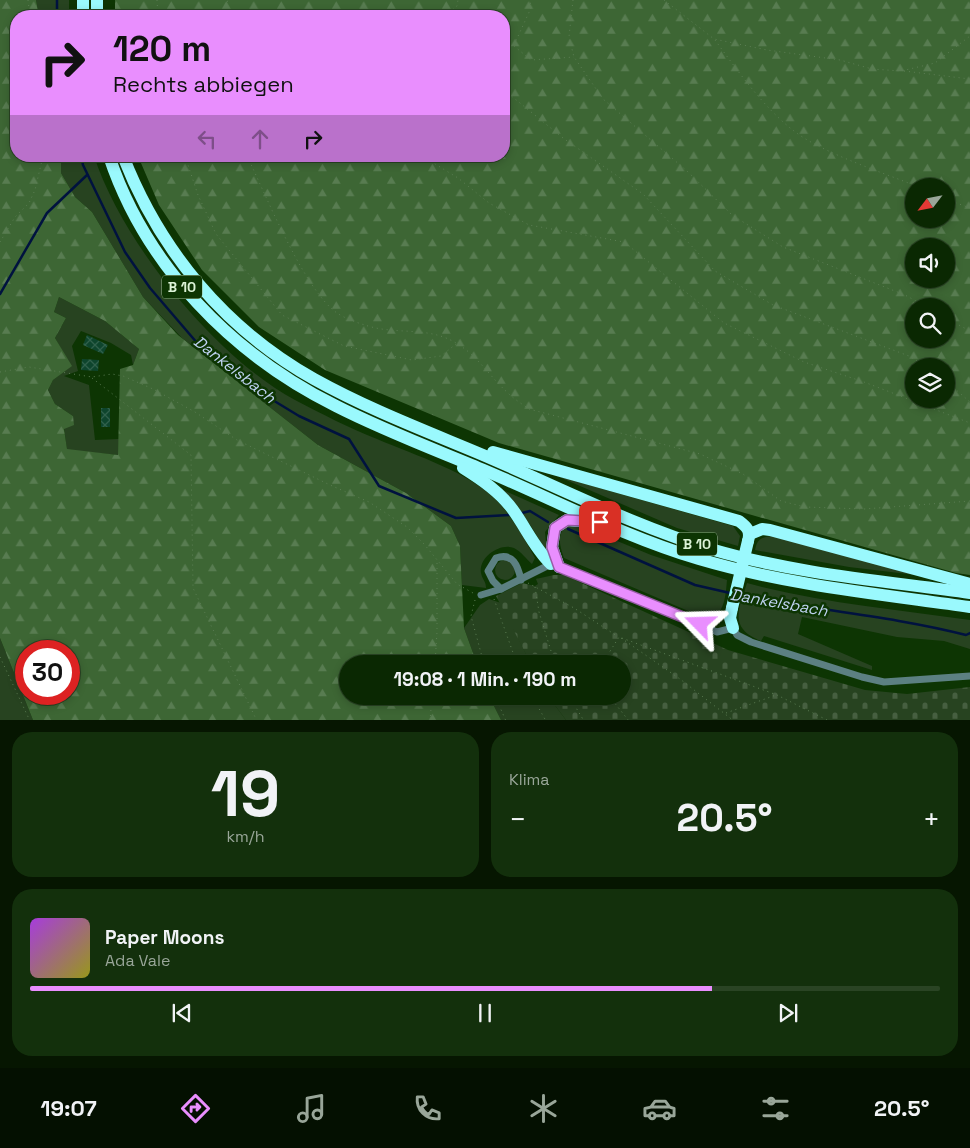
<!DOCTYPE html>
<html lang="de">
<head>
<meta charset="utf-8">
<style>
	body { margin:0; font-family:"Space Grotesk",sans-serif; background:#13300c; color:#f1f3f6; height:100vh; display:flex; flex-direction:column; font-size:19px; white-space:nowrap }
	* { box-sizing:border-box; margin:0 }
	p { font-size:16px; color:#99a699 }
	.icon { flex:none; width:28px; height:28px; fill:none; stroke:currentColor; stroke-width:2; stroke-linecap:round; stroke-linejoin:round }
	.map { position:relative; height:720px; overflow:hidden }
	.side { display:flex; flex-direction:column; gap:12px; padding:12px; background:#061601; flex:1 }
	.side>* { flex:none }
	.hud { position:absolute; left:10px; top:10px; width:500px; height:152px; border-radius:20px; box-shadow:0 2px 8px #0003,0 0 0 1px #2a4424; background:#e98efe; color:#111; overflow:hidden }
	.needle { width:32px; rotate:238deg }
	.fabs { position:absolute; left:905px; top:178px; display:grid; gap:10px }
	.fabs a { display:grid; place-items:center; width:50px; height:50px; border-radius:50%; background:#0a2802; box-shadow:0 2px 8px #0003,0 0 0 1px #2a4424; font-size:25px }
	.speed { position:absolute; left:15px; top:640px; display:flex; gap:10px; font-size:25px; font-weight:700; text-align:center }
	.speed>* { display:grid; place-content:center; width:65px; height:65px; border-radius:50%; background:#0a2802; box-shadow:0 2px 8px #0003,0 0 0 1px #2a4424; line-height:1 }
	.speed .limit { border:8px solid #d22; background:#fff; color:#111 }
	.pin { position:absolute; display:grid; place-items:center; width:42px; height:42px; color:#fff; margin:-21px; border-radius:10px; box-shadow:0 2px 8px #0006 }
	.me { position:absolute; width:55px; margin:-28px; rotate:292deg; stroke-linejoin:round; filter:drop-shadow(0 0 4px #0008) }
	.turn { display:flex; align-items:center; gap:18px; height:105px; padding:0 20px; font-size:22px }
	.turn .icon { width:65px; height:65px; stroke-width:2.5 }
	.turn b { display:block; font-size:35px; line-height:42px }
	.lanes { display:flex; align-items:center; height:48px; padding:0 20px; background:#0003; justify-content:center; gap:25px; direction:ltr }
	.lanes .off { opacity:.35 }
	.big { font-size:38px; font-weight:700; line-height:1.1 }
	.side .tile { flex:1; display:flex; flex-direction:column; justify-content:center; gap:8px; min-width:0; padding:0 18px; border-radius:20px; background:#13300c }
	.side .dial { align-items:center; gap:0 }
	.dial b { font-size:65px; line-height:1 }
	.song { display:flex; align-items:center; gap:15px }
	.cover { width:60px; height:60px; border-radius:8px; background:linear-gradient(135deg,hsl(280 70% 55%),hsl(60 70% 35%)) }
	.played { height:5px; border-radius:2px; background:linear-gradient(90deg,#e98efe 75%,#2a4424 75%) }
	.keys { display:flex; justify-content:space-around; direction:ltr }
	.heat { display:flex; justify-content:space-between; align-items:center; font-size:28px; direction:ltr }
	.side .tiles { flex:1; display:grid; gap:12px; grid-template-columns:1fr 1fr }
	.tile:last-child { grid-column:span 2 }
	.trip { position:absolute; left:339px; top:655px; width:292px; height:50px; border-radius:25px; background:#0a2802; box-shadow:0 2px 8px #0003,0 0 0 1px #2a4424; font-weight:700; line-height:50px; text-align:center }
	.tab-bar { display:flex; height:80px; justify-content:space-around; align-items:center; background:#041001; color:#99a699 }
	.tab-bar .icon { width:35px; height:35px }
	.tab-bar .active { color:#e98efe }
	.tab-bar b { font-size:22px; color:#f1f3f6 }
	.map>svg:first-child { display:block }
	.green { fill:#274320 }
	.forest { fill:url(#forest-firs); fill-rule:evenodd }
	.cemetery { fill:url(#cemetery-stones) }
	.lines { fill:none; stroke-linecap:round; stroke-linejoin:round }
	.stream { stroke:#00123f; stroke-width:2.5 }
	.building { fill:url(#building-cross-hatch) }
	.path { stroke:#5c7e54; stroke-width:1; stroke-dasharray:1 4; stroke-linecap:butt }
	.street { stroke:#5c8082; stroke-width:7 }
	.highway { stroke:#9af9fd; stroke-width:12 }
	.highway-bridge { stroke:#9af9fd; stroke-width:12 }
	.route-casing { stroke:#975ca5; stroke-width:12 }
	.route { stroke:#e98efe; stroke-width:9 }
	.labels { text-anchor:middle; stroke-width:5; stroke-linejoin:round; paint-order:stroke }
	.shield { fill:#0d3503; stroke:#9eba97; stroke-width:1 }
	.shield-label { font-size:14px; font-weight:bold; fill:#dcf3d7 }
	.water-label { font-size:16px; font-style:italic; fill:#bfd2f1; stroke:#0d3503 }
</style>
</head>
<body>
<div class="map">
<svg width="970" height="721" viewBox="0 0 970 721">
	<defs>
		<pattern id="forest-firs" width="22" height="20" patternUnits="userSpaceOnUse" patternTransform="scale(1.25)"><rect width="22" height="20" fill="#3d6634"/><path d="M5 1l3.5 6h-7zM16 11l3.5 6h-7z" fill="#587c51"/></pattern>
		<pattern id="cemetery-stones" width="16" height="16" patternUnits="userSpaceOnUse" patternTransform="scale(1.25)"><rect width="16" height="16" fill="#274320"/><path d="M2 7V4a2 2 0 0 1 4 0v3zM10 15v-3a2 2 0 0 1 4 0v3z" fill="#465f40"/></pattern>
		<pattern id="building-cross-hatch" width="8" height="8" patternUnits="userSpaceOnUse" patternTransform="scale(1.25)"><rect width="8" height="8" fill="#0e452d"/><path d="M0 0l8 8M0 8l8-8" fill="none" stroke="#30604b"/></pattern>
	</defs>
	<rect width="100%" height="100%" fill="#0d3503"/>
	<g class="green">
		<path d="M36 0H69V16H39Z"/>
		<path d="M61 156H94C122 242 215 357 295 400 322 414 349 428 377 439 416 456 471 472 500 504 514 520 525 540 535 558L532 564C526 559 522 552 514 548 501 542 478 557 481 573 482 579 486 581 486 588L462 585 460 546 451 526 406 493 318 445 182 338 143 297 92 212 75 197 61 173Z"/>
		<path d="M59 297 105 321 139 349 133 365 131 355 111 343 81 331 72 346 78 371 64 376 89 385 95 440 119 439 118 455 67 450 64 428 73 416 55 404 48 390 53 380 71 366 55 338 66 318 54 312Z"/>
		<path d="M557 476 733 526 740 536 738 546 677 528Z"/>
		<path d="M503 490 559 515 545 532 547 553 531 526Z"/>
		<path d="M567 526H581L651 555 727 580C726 592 725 612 713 617L693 613 564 558C560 546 556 534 567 526Z"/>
		<path d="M773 536 916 575 849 567 755 550C757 539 761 537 773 536Z"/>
		<circle cx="505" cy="570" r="10"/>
		<path d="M747 583C820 603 895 609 970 620V649L944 641 897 637 802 617 798 634 872 666V670L764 636 761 641C728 628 739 609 747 583Z"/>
		<path d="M489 599 501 603 531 664H477L464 628 480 605Z"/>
		<path d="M0 638 33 720H0Z"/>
		<path d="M489 696H548L566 720H501Z"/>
	</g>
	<g class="forest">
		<path d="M0 0H36L39 16H16V156H61V173L75 197 92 212 143 297 178 335 318 445 406 493 451 526 460 546 464 628 477 664H348V696H489L501 720H33L0 638ZM59 297 105 321 139 349 133 365 120 369 118 455 67 449 64 429 74 425 73 416 55 404 48 390 53 380 72 366 55 338 66 318 54 312ZM26 651H69V694H26Z"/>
		<path d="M115 0H970V575L956 573 499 443 325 370 259 327 202 270 159 205 138 156H504V16H115ZM914 186H946V219H914ZM914 246H946V279H914ZM914 306H946V339H914ZM914 366H946V399H914Z"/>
	</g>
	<path class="cemetery" d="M554 575H564L728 650 865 690 907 694 970 687V720H566L548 696H622V664H531L496 596 522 583 535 586 538 584 536 579Z"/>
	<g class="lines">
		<g class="stream">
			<path d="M57 0V16"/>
			<path d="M81 156 83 165 125 252 150 288 198 344 253 388 299 416 349 439 379 486 456 518 509 515"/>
			<path d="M0 294 47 213 87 175"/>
			<path d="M522 513 530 511 548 522"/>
			<path d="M568 529 695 585 730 593"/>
			<path d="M738 595C814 610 891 616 966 635L970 633"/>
		</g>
	</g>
	<g class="building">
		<path d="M87 335 108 345 103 354 83 345Z"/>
		<path d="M82 359 99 360 98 371 81 370Z"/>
		<rect x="101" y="408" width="9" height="19"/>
	</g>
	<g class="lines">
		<g class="path">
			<path d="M28 0 30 16"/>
			<path d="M157 0 158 16"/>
			<path d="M573 0 569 37 574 57 603 99 687 171 732 215 783 247 905 295 925 306"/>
			<path d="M664 0 714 39 767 50 840 60 872 69 901 71 935 63 970 36"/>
			<path d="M223 16 228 0"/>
			<path d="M262 16 267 13 299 16"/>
			<path d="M445 16 457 6 458 0"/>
			<path d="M715 40C740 74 772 120 809 141 841 159 881 172 916 186"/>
			<path d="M514 45 531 8 530 0"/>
			<path d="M504 47 514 46 531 60 574 57"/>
			<path d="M904 71 970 79"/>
			<path d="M504 90 563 138 643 194 715 271 773 305 909 356 926 366"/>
			<path d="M185 156 198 195 216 234 282 315 344 346 412 360 441 356 456 344"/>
			<path d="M247 156C266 195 304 290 337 313 346 319 358 323 368 326 398 335 428 326 456 343 477 355 490 377 508 393 514 399 522 404 529 409L700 454 743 474 781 501 805 507 864 509 970 501"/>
			<path d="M422 156 458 178 489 203 529 225 624 242 724 323 804 362 864 382 970 423"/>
			<path d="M946 199 970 208"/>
			<path d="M0 242 15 217 29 203 35 190 43 156"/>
			<path d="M946 318 970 331"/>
			<path d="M0 372 29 367 92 377 112 374 123 376 153 389 195 412 237 440 330 485 369 502 407 527 424 544 457 584 473 593"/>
			<path d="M92 378 191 455 193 588 257 721"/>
			<path d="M946 381 970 402"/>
			<path d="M528 583 574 608 617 636"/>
			<path d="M535 587 539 612 555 664"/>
			<path d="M494 599 517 664"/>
			<path d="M475 600 471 616 484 664"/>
			<path d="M621 638 680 679 734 721"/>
			<path d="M0 657 30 721"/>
			<path d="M435 664 437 632V560"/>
			<path d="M602 664 619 637 777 695 829 721"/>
			<path d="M495 696 506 721"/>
			<path d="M532 696 546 721"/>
			<path d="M569 696 584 721"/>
			<path d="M609 696 629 721"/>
			<path d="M726 713 776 695"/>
			<path d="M430 721 432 696"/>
		</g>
		<g class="street">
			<path d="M501 589 493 581 488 571 496 558C513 552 518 566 521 580"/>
			<path d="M481 595 501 589 551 564 717 632 733 628 737 635 751 642 862 677 884 682 970 676"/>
		</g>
		<g class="highway">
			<path d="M83 0V16"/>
			<path d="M97 16V0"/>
			<path d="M109 156C146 267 233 355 336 406 385 431 436 450 486 471 557 501 625 537 699 559 787 585 879 594 970 607"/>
			<path d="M123 156C160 251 225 329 314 379 368 409 426 431 483 455 558 487 636 527 714 550 797 574 885 581 970 593"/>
			<path d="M493 452 739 521C747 527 751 531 748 541"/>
			<path d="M463 468C482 480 500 492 513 510 526 528 535 549 551 564"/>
			<path d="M750 534 762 529 770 530 970 584"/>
			<path d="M559 567 552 547 555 528 567 520 592 522"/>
			<path d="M732 608 730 618 733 628"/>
		</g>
		<path class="highway-bridge" d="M732 608 748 541"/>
	</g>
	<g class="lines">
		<g class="route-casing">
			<path id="route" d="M600 522 567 520 555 528 552 547 559 567 700 624"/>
		</g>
		<use href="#route" class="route"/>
	</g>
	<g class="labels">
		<g class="shield">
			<rect x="162" y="275.5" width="40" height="23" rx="4"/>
			<rect x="677" y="532.5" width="40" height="23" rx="4"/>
		</g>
		<g class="shield-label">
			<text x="182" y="292">B 10</text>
			<text x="697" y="549">B 10</text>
		</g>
		<g class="water-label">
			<text transform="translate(235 369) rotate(38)" y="6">Dankelsbach</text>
			<text transform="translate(779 602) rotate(10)" y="6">Dankelsbach</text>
		</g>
	</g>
</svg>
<div class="fabs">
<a><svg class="needle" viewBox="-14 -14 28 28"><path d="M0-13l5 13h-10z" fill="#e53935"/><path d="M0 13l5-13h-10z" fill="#99a699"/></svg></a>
<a><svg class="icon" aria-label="sound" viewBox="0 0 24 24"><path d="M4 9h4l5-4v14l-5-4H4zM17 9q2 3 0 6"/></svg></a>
<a><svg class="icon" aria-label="search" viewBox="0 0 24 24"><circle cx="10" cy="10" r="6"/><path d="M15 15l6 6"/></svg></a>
<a><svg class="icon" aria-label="layers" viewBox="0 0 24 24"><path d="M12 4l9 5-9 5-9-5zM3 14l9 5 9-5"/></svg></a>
</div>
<div class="speed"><div class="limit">30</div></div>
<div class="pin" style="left:600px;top:522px;background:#d93025"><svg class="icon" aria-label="arrive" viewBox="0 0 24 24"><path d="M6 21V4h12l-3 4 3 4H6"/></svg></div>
<svg class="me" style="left:700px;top:624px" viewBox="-20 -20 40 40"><path d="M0-17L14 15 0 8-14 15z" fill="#e98efe" stroke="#fff" stroke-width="4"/></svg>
<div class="trip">19:08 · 1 Min. · 190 m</div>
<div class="hud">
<div class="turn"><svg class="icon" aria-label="right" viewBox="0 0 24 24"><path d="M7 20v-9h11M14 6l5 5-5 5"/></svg><div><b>120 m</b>Rechts abbiegen</div></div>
<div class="lanes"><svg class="icon off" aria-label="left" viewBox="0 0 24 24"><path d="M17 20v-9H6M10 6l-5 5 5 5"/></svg><svg class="icon off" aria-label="ahead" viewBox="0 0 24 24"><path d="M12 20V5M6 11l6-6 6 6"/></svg><svg class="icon" aria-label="right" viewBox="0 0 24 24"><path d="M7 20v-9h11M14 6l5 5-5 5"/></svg></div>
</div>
</div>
<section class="side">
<div class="tiles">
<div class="tile dial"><b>19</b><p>km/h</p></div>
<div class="tile"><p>Klima</p>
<div class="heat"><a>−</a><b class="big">20.5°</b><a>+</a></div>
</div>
<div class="tile">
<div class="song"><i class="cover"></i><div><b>Paper Moons</b><p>Ada Vale</p></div></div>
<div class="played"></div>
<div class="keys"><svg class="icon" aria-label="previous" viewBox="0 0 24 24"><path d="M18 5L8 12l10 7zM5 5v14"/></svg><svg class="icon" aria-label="pause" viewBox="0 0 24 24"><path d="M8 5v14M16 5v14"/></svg><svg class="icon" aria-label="next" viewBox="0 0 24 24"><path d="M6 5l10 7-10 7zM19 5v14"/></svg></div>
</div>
</div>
</section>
<nav class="tab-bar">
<b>19:07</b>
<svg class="icon active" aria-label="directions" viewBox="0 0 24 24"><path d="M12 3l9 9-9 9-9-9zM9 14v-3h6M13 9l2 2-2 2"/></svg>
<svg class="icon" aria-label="music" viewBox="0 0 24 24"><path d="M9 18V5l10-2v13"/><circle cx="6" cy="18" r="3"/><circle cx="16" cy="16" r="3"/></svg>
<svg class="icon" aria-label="phone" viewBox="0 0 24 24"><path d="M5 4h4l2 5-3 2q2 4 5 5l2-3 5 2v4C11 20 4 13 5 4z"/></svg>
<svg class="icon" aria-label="climate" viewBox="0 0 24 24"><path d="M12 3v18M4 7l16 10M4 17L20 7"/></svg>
<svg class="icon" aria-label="car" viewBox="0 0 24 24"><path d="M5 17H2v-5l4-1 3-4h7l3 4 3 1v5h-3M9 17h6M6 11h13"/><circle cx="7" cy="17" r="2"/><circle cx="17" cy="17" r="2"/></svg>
<svg class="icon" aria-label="filters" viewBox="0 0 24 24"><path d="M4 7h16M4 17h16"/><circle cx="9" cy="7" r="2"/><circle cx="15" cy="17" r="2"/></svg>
<b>20.5°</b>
</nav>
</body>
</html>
